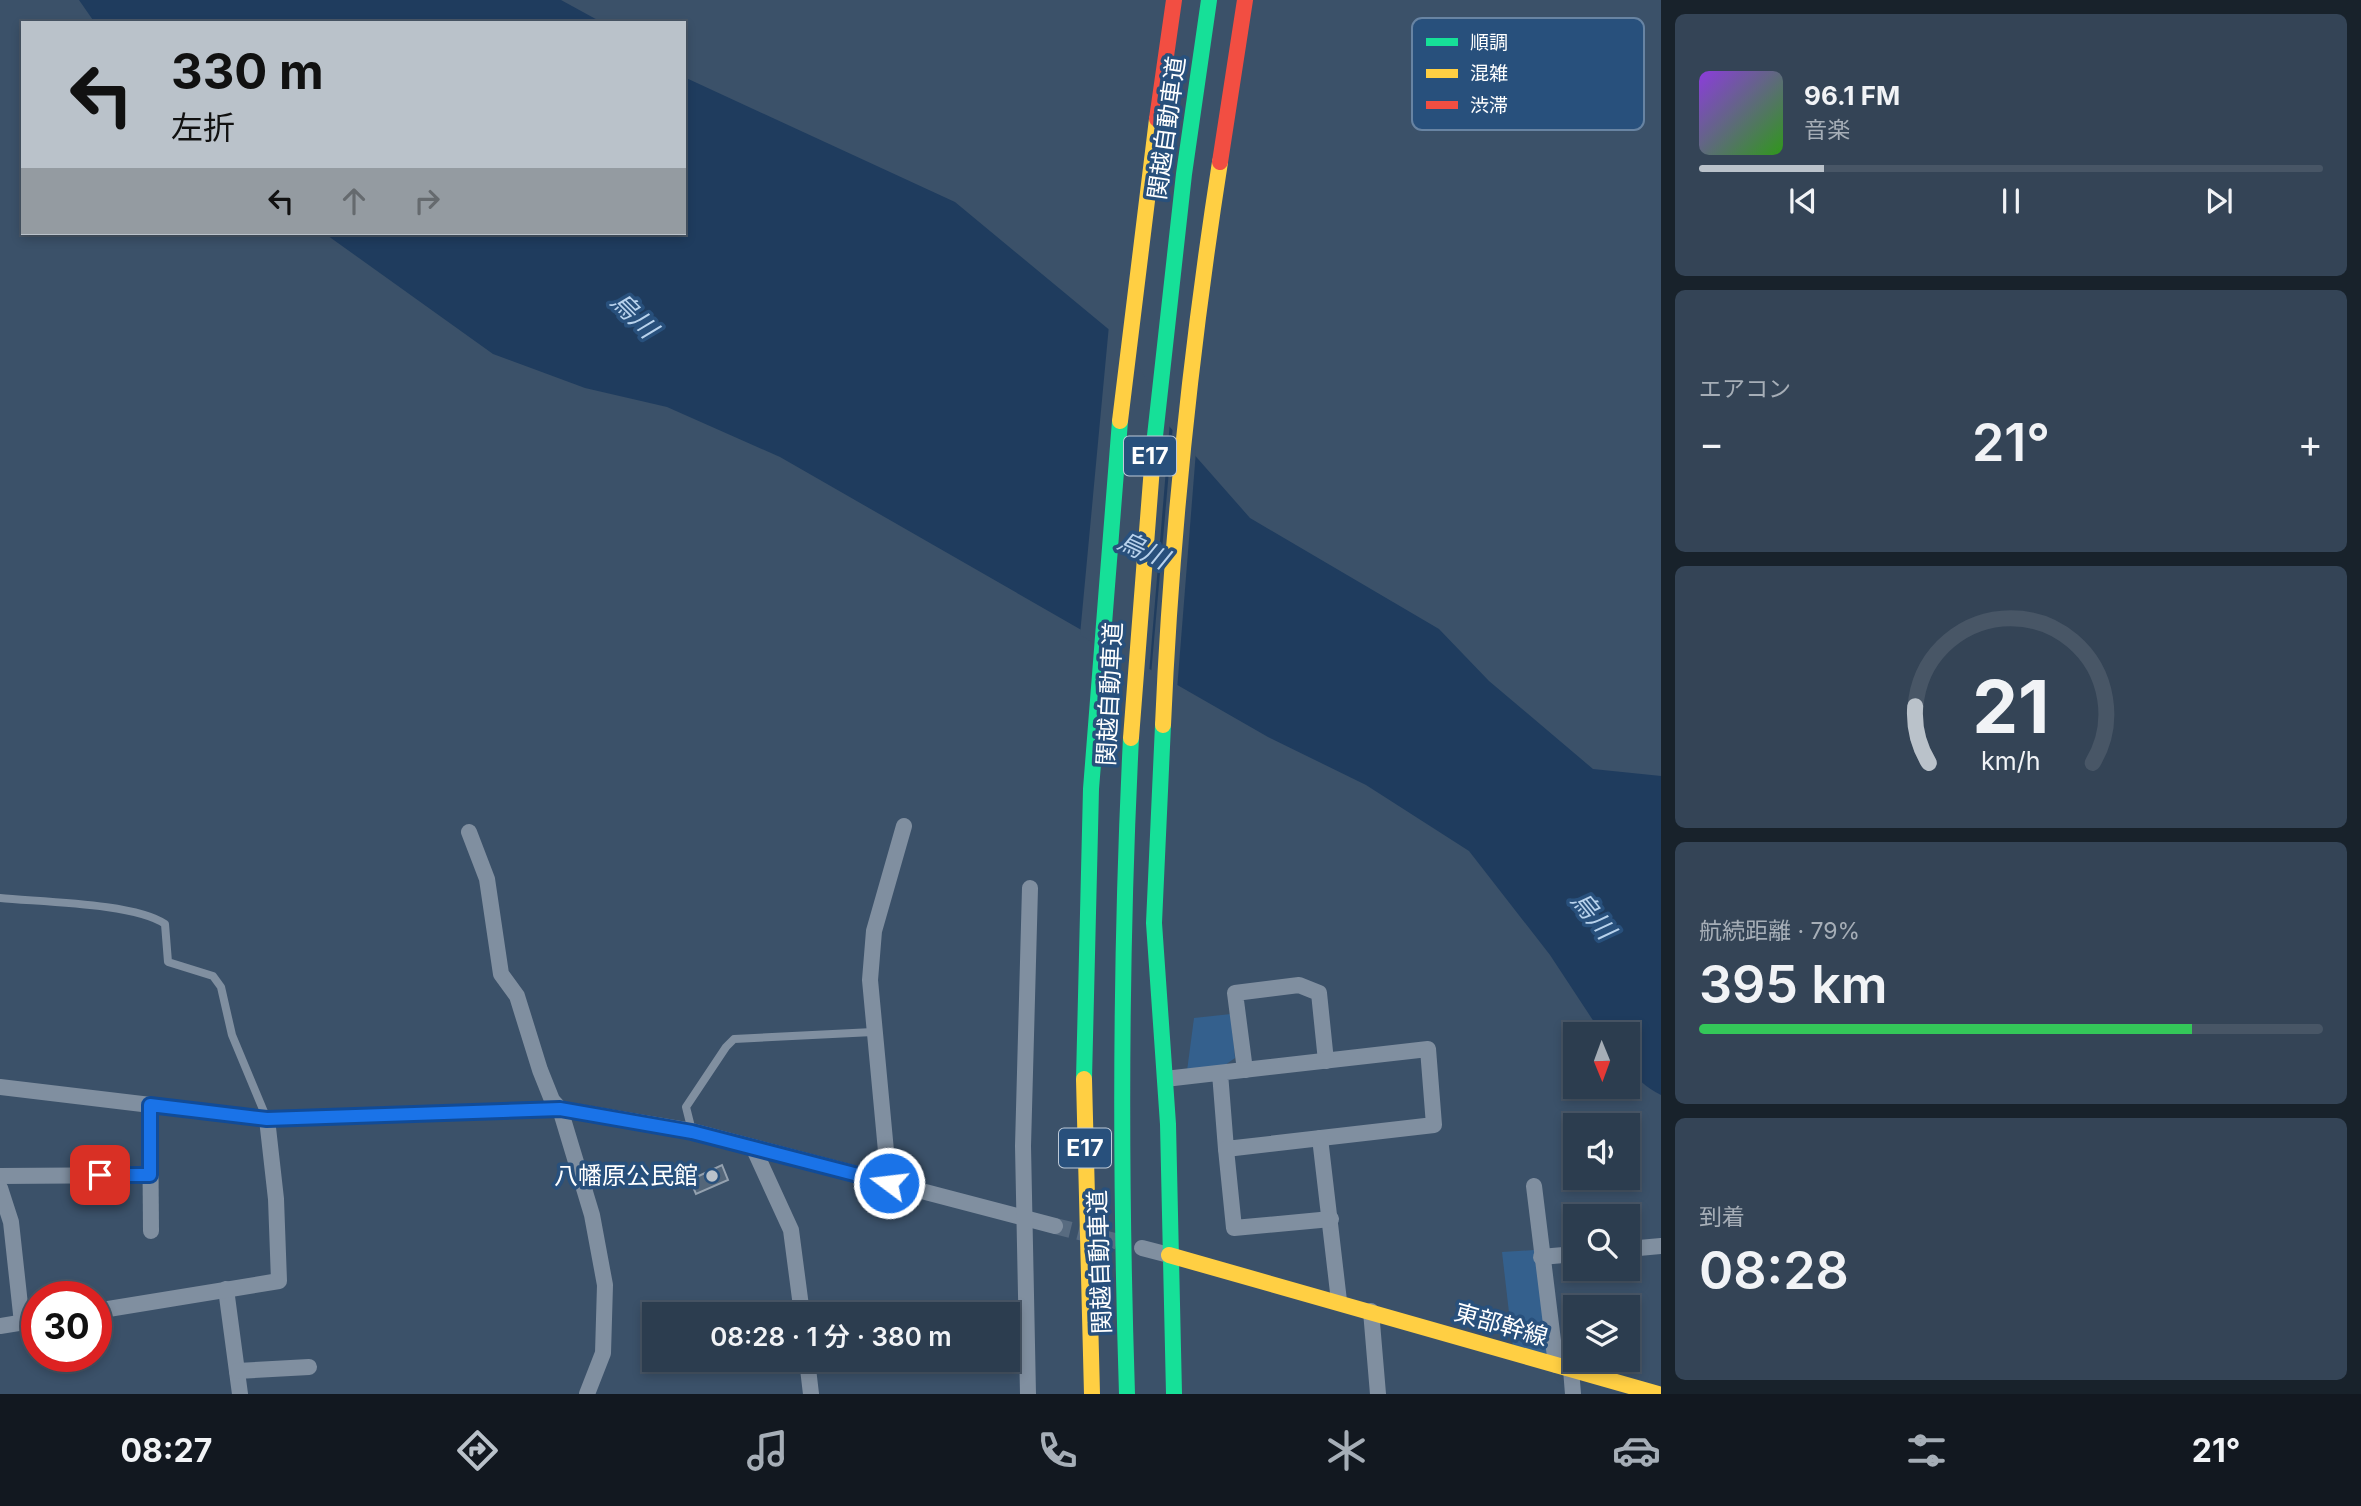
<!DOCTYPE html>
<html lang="ja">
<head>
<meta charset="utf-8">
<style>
	body { margin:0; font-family:Inter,"Noto Sans JP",sans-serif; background:#344456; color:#f1f3f6; height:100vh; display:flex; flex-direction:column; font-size:26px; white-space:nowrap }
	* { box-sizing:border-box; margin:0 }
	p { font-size:23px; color:#a6aeb7 }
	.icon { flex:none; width:38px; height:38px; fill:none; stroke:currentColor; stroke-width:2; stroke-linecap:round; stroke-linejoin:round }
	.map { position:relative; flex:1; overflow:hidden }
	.details { display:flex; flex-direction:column; gap:14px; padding:14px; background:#18222b; width:700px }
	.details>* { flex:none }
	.hud { position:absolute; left:21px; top:21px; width:665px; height:214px; border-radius:0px; box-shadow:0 4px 10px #0003,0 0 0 2px #485666; background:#bac2ca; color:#111; overflow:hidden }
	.needle { width:46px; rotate:179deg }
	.fabs { position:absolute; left:1563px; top:1022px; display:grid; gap:14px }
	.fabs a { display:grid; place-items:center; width:77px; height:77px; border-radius:0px; background:#2c3d4f; box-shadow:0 4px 10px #0003,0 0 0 2px #485666; font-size:35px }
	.speed { position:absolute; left:21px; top:1281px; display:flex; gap:14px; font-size:35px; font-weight:700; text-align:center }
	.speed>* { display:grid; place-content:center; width:91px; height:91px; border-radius:50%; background:#2c3d4f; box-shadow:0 4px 10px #0003,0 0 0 2px #485666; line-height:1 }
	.speed .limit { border:10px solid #d22; background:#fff; color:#111 }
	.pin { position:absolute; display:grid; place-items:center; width:60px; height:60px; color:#fff; margin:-30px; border-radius:14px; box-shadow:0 4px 10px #0006 }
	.me { position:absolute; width:77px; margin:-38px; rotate:285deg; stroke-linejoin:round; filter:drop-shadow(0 0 5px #0008) }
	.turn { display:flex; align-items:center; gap:24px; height:147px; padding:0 35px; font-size:32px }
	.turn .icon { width:91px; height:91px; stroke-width:2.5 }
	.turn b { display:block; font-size:49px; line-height:60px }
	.lanes { display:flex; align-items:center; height:66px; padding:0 35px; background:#0003; justify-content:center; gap:35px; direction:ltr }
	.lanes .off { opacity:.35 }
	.big { font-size:52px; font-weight:600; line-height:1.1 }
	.details .tile { flex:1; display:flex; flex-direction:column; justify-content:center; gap:10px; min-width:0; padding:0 24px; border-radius:10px; background:#344456 }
	.details .dial { align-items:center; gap:0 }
	.dial svg { height:182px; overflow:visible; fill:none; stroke:#485666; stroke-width:7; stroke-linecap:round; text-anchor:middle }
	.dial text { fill:#f1f3f6; stroke:none }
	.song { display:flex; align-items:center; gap:21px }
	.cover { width:84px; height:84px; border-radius:10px; background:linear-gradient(135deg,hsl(270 70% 55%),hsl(110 70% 35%)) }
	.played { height:7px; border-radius:4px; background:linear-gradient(90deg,#bac2ca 20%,#485666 20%) }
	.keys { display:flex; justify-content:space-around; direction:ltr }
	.heat { display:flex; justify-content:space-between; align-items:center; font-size:38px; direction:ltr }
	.charge { height:10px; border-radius:5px; background:linear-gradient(90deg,#34c759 79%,#485666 0) }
	.trip { position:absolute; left:642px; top:1302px; width:378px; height:70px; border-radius:0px; background:#2c3d4f; box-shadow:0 4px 10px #0003,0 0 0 2px #485666; font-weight:600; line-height:70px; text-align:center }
	.tabs { display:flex; height:112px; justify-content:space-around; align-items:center; background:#121820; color:#a6aeb7 }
	.tabs .icon { width:49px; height:49px }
	.tabs .selected { color:#bac2ca }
	.tabs b { font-size:32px; color:#f1f3f6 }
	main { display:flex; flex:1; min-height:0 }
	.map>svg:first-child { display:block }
	.green { fill:#34608d }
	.water { fill:#1f3c5e }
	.pier { fill:#3b5169 }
	.building { fill:#546679; stroke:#94a1af; stroke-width:2 }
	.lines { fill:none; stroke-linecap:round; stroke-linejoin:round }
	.street-tunnel { stroke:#586b80; stroke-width:16; stroke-dasharray:16 8; stroke-linecap:butt }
	.lane { stroke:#808fa0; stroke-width:8 }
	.street { stroke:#808fa0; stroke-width:16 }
	.fast { stroke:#16e098; stroke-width:16 }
	.slow { stroke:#ffcf43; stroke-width:16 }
	.jam { stroke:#f24e42; stroke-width:16 }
	.route-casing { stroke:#114b97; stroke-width:18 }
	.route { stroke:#1a73e8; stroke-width:12 }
	.poi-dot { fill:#bac2ca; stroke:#28507c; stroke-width:2.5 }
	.labels { text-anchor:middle; stroke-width:7; stroke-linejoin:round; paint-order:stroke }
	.shield { fill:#28507c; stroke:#becad8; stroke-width:2 }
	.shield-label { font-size:23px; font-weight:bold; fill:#fff }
	.street-label { font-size:24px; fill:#fff; stroke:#28507c }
	.poi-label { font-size:24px; fill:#fff; stroke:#28507c; text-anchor:end }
	.water-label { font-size:26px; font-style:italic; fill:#b8d2ec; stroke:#28507c }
	.key { fill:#28507c; stroke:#6884a3; stroke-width:2 }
	.key-label { font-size:19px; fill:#fff }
</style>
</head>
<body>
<main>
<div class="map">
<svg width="1661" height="1394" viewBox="0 0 1661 1394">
	<rect width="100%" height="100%" fill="#3b5169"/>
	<g class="green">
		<path d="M1231 1014 1235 1058 1225 1065 1187 1071 1194 1018Z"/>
		<path d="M1534 1250 1552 1358 1513 1347 1502 1252Z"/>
	</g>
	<g class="water">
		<path d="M79 0H561L603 23H95Z"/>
		<path d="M684 77 955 202 1118 337 1169 426 1250 518 1439 629 1489 681 1593 769 1661 776V1095C1630 1078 1628 1068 1628 1034H1602L1550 955 1469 851 1366 785 1268 737 780 457 667 407 585 388 493 354 324 233H684Z"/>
	</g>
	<g class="pier">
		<path d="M1109 325 1121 335 1170 421 1149 674 1080 635Z"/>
		<path d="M1173 425 1196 451 1177 690 1151 675Z"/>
	</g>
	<path class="building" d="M722 1165 728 1180 696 1194 690 1180Z"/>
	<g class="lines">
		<path class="street-tunnel" d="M1055 1226 1127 1244"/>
		<g class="lane">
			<path d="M0 898C40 902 135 903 165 924L168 962 213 976 221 987 232 1035 267 1119"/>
			<path d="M692 1131 686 1107 726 1047 734 1039 873 1032"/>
		</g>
		<g class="street">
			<path d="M469 832 487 879 501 974 517 996 540 1070 552 1100 560 1109 592 1215 605 1285 603 1353 587 1394"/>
			<path d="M1245 1070 1235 993 1299 985 1319 993 1326 1061"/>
			<path d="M1165 1079 1428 1049 1434 1125 1226 1149 1220 1073"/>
			<path d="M0 1087 267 1119 560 1109 692 1131 1055 1226"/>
			<path d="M150 1105 151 1231"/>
			<path d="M1320 1138 1339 1301"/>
			<path d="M753 1147 791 1230 802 1314"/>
			<path d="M1226 1149 1234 1228 1331 1219"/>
			<path d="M0 1176 150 1175"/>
			<path d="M889 1183 870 980 874 931 904 826"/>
			<path d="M1534 1186 1556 1365"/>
			<path d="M0 1188 11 1222 22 1323"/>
			<path d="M1142 1248 1169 1255"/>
			<path d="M1628 1249 1661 1246"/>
			<path d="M1541 1257 1575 1254"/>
			<path d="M226 1289 240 1394"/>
			<path d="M96 1311 279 1281 276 1199 267 1119"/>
			<path d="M1371 1311 1378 1394"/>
			<path d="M0 1326 37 1320"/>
			<path d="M807 1360 811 1394"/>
			<path d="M1571 1369 1573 1394"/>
			<path d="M237 1371 309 1367"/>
			<path d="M1028 1394 1023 1146 1030 888"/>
		</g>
		<g class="fast">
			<path d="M1153 454 1184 174 1209 0"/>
			<path d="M1163 725 1154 923 1168 1124 1174 1394"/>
			<path d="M1084 1079 1091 789 1120 421"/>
			<path d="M1127 1394C1120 1175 1120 957 1131 738"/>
		</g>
		<g class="slow">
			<path d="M1120 421 1157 119"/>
			<path d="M1163 725C1171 537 1191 348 1220 162"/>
			<path d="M1131 738 1153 454"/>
			<path d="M1084 1079 1092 1394"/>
			<path d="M1169 1255 1658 1394"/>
		</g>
		<g class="jam">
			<path d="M1157 119 1174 0"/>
			<path d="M1220 162 1245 0"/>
		</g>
	</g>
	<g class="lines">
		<g class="route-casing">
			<path id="route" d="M100 1175H150V1105L267 1119 560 1109 692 1132 889 1183"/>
		</g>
		<use href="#route" class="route"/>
	</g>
	<circle class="poi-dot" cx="712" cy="1176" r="7"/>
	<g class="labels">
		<g class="shield">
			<rect x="1124" y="436.5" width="52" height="39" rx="5"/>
			<rect x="1059" y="1128.5" width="52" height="39" rx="5"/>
		</g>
		<g class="shield-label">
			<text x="1150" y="464">E17</text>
			<text x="1085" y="1156">E17</text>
		</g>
		<g class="street-label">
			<text transform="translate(1167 128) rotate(-82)" y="8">関越自動車道</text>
			<text transform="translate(1110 694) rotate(-87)" y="8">関越自動車道</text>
			<text transform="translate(1100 1262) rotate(-92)" y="8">関越自動車道</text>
			<text transform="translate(1501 1325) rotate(16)" y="8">東部幹線</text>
		</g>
		<g class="poi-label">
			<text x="698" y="1184">八幡原公民館</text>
		</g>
		<g class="water-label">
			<text transform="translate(634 315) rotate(45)" y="9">烏川</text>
			<text transform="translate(1143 550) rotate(25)" y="9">烏川</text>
			<text transform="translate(1593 915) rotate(51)" y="9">烏川</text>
		</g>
	</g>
	<rect x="1412" y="18" width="232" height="112" rx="10" class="key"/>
	<rect x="1426" y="38" width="32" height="8" fill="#16e098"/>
	<rect x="1426" y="69" width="32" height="9" fill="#ffcf43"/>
	<rect x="1426" y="101" width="32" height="8" fill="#f24e42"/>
	<g class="key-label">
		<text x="1470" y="49">順調</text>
		<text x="1470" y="80">混雑</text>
		<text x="1470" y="112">渋滞</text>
	</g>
</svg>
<div class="fabs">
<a><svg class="needle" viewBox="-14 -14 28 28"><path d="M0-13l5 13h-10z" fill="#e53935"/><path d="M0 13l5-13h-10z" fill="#a6aeb7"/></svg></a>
<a><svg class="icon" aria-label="sound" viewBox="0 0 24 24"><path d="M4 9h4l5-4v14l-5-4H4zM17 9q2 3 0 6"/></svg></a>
<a><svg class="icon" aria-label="search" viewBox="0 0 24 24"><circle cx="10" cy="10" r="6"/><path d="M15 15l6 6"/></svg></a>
<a><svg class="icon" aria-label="layers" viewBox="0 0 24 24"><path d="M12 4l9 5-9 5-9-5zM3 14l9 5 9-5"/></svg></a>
</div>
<div class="speed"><div class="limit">30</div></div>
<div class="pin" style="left:100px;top:1175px;background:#d93025"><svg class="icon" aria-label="arrive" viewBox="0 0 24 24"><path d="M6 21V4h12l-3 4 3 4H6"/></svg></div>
<svg class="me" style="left:889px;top:1183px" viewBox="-20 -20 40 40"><circle r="17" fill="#1a73e8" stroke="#fff" stroke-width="3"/><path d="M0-11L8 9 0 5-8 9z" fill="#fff"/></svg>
<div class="trip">08:28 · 1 分 · 380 m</div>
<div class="hud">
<div class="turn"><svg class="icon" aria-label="left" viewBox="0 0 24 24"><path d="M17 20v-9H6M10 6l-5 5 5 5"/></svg><div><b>330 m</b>左折</div></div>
<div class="lanes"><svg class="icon" aria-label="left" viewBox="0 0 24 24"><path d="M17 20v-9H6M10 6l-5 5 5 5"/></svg><svg class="icon off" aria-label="ahead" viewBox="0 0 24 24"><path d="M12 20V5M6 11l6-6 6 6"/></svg><svg class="icon off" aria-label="right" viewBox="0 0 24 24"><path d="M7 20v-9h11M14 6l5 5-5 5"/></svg></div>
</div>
</div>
<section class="details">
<div class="tile">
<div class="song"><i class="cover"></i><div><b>96.1 FM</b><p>音楽</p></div></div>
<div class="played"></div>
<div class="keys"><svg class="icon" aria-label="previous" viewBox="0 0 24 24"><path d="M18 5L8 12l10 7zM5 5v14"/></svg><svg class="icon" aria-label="pause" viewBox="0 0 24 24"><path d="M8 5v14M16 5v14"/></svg><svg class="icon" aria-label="next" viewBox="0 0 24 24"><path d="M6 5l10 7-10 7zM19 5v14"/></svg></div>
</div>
<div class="tile"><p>エアコン</p>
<div class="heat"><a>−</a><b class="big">21°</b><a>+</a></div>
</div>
<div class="tile dial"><svg viewBox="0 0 100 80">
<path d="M14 69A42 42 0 1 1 86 69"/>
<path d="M14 69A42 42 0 0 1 8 44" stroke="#bac2ca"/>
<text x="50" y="56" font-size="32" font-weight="700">21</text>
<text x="50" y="72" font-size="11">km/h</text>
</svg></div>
<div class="tile"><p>航続距離 · 79%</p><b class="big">395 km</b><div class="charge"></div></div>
<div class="tile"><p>到着</p><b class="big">08:28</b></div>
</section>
</main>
<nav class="tabs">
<b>08:27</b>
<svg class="icon selected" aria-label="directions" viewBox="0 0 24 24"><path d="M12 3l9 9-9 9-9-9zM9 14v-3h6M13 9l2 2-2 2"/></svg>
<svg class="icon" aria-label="music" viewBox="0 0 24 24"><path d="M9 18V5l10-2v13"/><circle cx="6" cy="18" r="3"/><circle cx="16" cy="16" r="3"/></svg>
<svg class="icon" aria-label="phone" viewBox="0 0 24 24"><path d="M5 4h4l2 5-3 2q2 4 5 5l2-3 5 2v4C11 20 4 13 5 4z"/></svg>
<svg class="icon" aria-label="climate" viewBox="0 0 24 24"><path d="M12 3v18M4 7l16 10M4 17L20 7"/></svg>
<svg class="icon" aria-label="car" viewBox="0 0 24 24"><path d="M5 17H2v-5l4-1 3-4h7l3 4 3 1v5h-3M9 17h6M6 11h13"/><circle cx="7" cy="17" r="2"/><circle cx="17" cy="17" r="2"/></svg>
<svg class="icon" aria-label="filters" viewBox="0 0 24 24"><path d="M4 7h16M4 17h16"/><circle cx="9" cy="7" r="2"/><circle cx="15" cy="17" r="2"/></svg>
<b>21°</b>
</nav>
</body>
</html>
